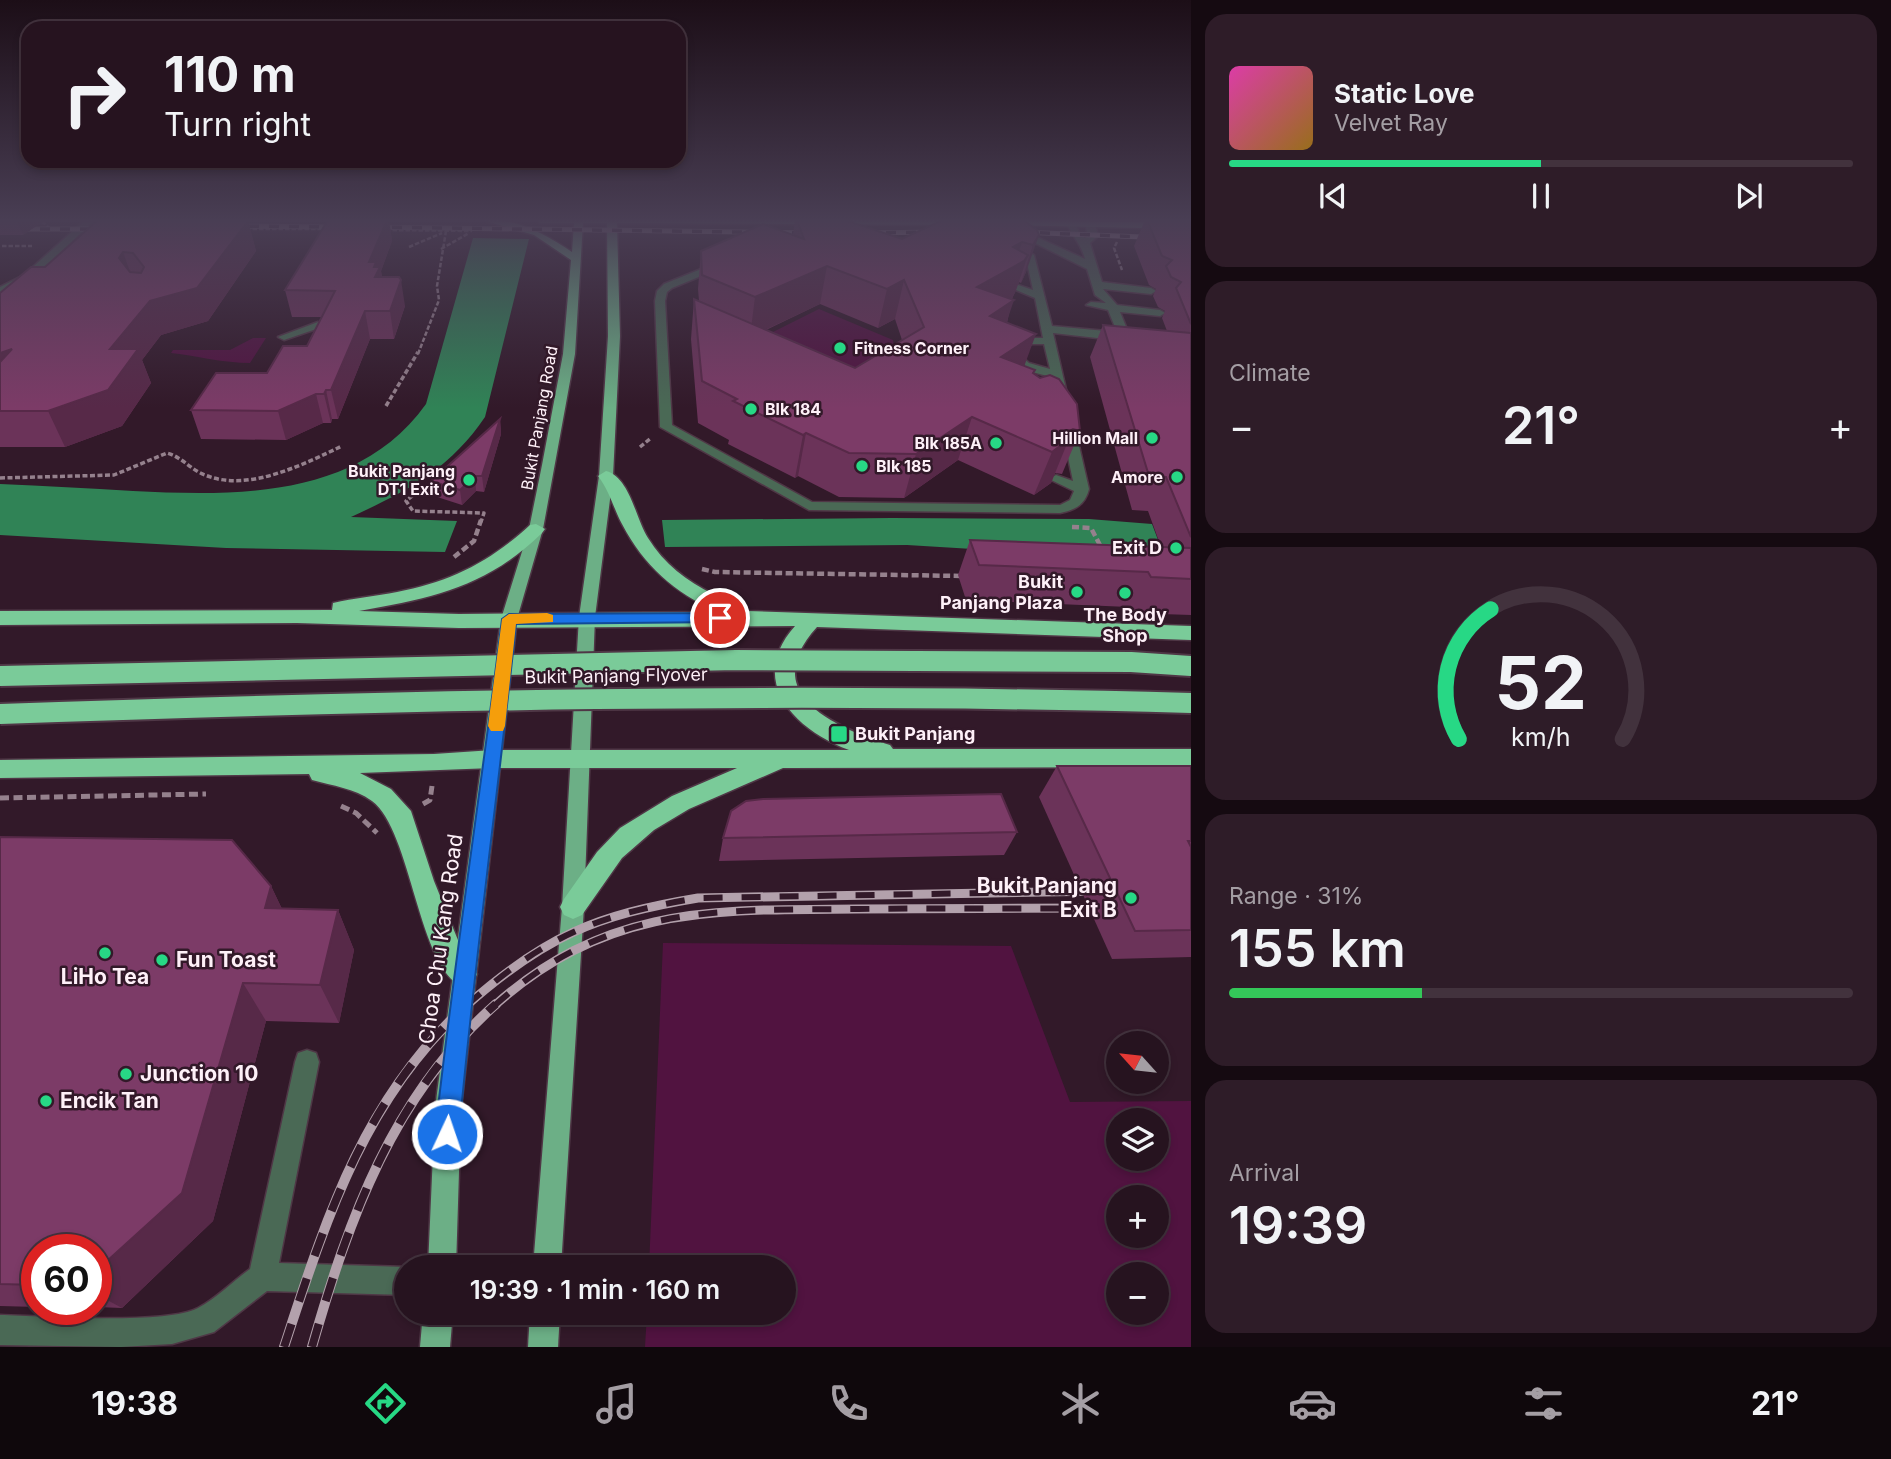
<!DOCTYPE html>
<html lang="en">
<head>
<meta charset="utf-8">
<style>
	body { margin:0; font-family:Inter,sans-serif; background:#2e1c28; color:#f1f3f6; height:100vh; display:flex; flex-direction:column; font-size:26px; white-space:nowrap }
	* { box-sizing:border-box; margin:0 }
	p { font-size:23px; color:#a49ea4 }
	.icon { flex:none; width:38px; height:38px; fill:none; stroke:currentColor; stroke-width:2; stroke-linecap:round; stroke-linejoin:round }
	.map { position:relative; flex:1; overflow:hidden }
	.sheet { display:flex; flex-direction:column; gap:14px; padding:14px; background:#150a11; width:700px }
	.sheet>* { flex:none }
	.top-card { position:absolute; left:21px; top:21px; width:665px; height:147px; border-radius:21px; box-shadow:0 4px 10px #0003,0 0 0 2px #42323d; background:#26131f; color:#f1f3f6; overflow:hidden }
	.needle { width:46px; rotate:297deg }
	.buttons { position:absolute; left:1106px; top:1031px; display:grid; gap:14px }
	.buttons a { display:grid; place-items:center; width:63px; height:63px; border-radius:50%; background:#26131f; box-shadow:0 4px 10px #0003,0 0 0 2px #42323d; font-size:35px }
	.speed { position:absolute; left:21px; top:1234px; display:flex; gap:14px; font-size:35px; font-weight:700; text-align:center }
	.speed>* { display:grid; place-content:center; width:91px; height:91px; border-radius:50%; background:#26131f; box-shadow:0 4px 10px #0003,0 0 0 2px #42323d; line-height:1 }
	.speed .limit { border:10px solid #d22; background:#fff; color:#111 }
	.pin { position:absolute; display:grid; place-items:center; width:60px; height:60px; color:#fff; margin:-30px; border:4px solid #fff; border-radius:50%; box-shadow:0 2px 7px #0007 }
	.me { position:absolute; width:77px; margin:-38px; rotate:3deg; stroke-linejoin:round; filter:drop-shadow(0 0 5px #0008) }
	.turn { display:flex; align-items:center; gap:24px; height:147px; padding:0 28px; font-size:32px }
	.turn .icon { width:91px; height:91px; stroke-width:2.5 }
	.turn b { display:block; font-size:49px; line-height:60px }
	.big { font-size:52px; font-weight:600; line-height:1.1 }
	.sheet .card { flex:1; display:flex; flex-direction:column; justify-content:center; gap:10px; min-width:0; padding:0 24px; border-radius:21px; background:#2e1c28 }
	.sheet .dial { align-items:center; gap:0 }
	.dial svg { height:182px; overflow:visible; fill:none; stroke:#42323d; stroke-width:7; stroke-linecap:round; text-anchor:middle }
	.dial text { fill:#f1f3f6; stroke:none }
	.song { display:flex; align-items:center; gap:21px }
	.cover { width:84px; height:84px; border-radius:10px; background:linear-gradient(135deg,hsl(320 70% 55%),hsl(40 70% 35%)) }
	.played { height:7px; border-radius:4px; background:linear-gradient(90deg,#27d885 50%,#42323d 50%) }
	.keys { display:flex; justify-content:space-around; direction:ltr }
	.heat { display:flex; justify-content:space-between; align-items:center; font-size:38px; direction:ltr }
	.charge { height:10px; border-radius:5px; background:linear-gradient(90deg,#34c759 31%,#42323d 0) }
	.trip { position:absolute; left:394px; top:1255px; width:402px; height:70px; border-radius:35px; background:#26131f; box-shadow:0 4px 10px #0003,0 0 0 2px #42323d; font-weight:600; line-height:70px; text-align:center }
	.menu { display:flex; height:112px; justify-content:space-around; align-items:center; background:#0f080c; color:#a49ea4 }
	.menu .icon { width:49px; height:49px }
	.menu .active { color:#27d885 }
	.menu b { font-size:32px; color:#f1f3f6 }
	main { display:flex; flex:1; min-height:0 }
	.map>svg:first-child { display:block }
	.green { fill:#511340; fill-rule:evenodd }
	.water { fill:#308356 }
	.lines { fill:none; stroke-linecap:round; stroke-linejoin:round }
	.minor-casing { stroke:#4f3746; stroke-width:3 }
	.major-casing { stroke:#4f3746; stroke-width:3 }
	.highway-casing { stroke:#4f3746; stroke-width:3 }
	.path-far3 { stroke:#95818d; stroke-width:2.5; stroke-dasharray:4.5 2; stroke-linecap:butt }
	.path-far2 { stroke:#95818d; stroke-width:3.5; stroke-dasharray:5 2.5; stroke-linecap:butt }
	.path-far1 { stroke:#95818d; stroke-width:4.5; stroke-dasharray:7 3.5; stroke-linecap:butt }
	.path { stroke:#95818d; stroke-width:5; stroke-dasharray:9 4.5; stroke-linecap:butt }
	.minor { fill:#4a6955; fill-rule:evenodd }
	.major { fill:#6caf86; fill-rule:evenodd }
	.highway { fill:#7acb99; fill-rule:evenodd }
	.rail-far2-casing { stroke:#b3a1ac; stroke-width:5 }
	.rail-far1-casing { stroke:#b3a1ac; stroke-width:9 }
	.rail-casing { stroke:#b3a1ac; stroke-width:10 }
	.rail-far2 { stroke:#321929; stroke-width:3.5; stroke-dasharray:10; stroke-linecap:butt }
	.rail-far1 { stroke:#321929; stroke-width:6; stroke-dasharray:19; stroke-linecap:butt }
	.rail { stroke:#321929; stroke-width:8; stroke-dasharray:24; stroke-linecap:butt }
	.highway-bridge-casing { stroke:#4f3746; stroke-width:24; stroke-linecap:butt }
	.highway-bridge { stroke:#7acb99; stroke-width:20 }
	.wall { fill:#6b3359; fill-rule:evenodd }
	.shaded-wall { fill:#572948 }
	.building { fill:#7c3b67; stroke:#572948; stroke-width:2; fill-rule:evenodd }
	.route { fill:#1a73e8; stroke:#114b97; stroke-width:2 }
	.slow { fill:#f59e0b }
	.poi-dot { fill:#27d885; stroke:#321929; stroke-width:2.5 }
	.labels { text-anchor:middle; stroke-width:5; stroke-linejoin:round; paint-order:stroke }
	.far-poi-label { font-size:16px; font-weight:bold; fill:#fef0f8; stroke:#321929; text-anchor:end }
	.far-street-label { font-size:16px; fill:#fef0f8; stroke:#321929 }
	.poi-label { font-size:18px; font-weight:bold; fill:#fef0f8; stroke:#321929; text-anchor:end }
	.street-label { font-size:18px; fill:#fef0f8; stroke:#321929 }
	.near-poi-label { font-size:21px; font-weight:bold; fill:#fef0f8; stroke:#321929; text-anchor:start }
	.near-street-label { font-size:21px; fill:#fef0f8; stroke:#321929 }
</style>
</head>
<body>
<main>
<div class="map">
<svg width="1191" height="1347" viewBox="0 0 1191 1347">
	<rect width="100%" height="100%" fill="#321929"/>
	<g class="green">
		<path d="M819 309 893 340 896 369 840 405 767 335Z"/>
		<path d="M253 338H266L250 363C223 363 198 356 171 353L173 350H230Z"/>
		<path d="M663 943 1011 946 1070 1102 1191 1101V1347H645L647 1313 784 1312V1267H649ZM1118 1120H1157V1158H1118ZM1118 1197H1157V1236H1118ZM1118 1274H1157V1312H1118Z"/>
	</g>
	<g class="water">
		<path d="M473 238 529 239 485 417C449 470 407 491 351 517L457 521 445 552 226 548 0 535V484C44 486 89 488 133 491 237 496 358 499 426 404Z"/>
		<path d="M892 518 1089 519 1152 524 1166 561 907 545 665 547 662 520Z"/>
	</g>
	<g class="lines">
		<g class="minor-casing">
			<g id="minor">
				<path d="M85 220H95L32 279 0 295V287L24 275Z"/>
				<path d="M1065 220H1074L1080 235 1085 238 1088 235 1084 220H1094L1098 236 1090 243 1102 282 1151 288 1156 291 1151 294 1103 289 1117 305 1160 310 1165 313 1160 316 1120 312 1129 334 1115 340 1053 333 1089 489C1085 505 1075 510 1060 513L809 510 660 427 655 301 657 291 664 284 773 240 985 238 1016 245 1034 255 1052 326 1117 332 1108 310 1086 305 1091 302 1106 303 1095 295 1087 269 1011 231 1019 229 1085 259C1081 243 1071 235 1065 220ZM985 244 1010 249 1026 258 1033 290 1009 282 1004 285 1035 298 1043 338H1031L1010 345 1006 354 1021 369 1051 377 1073 481 1056 475 1049 479 1074 491 1070 500 1060 505 812 502 672 425 665 301 667 292 672 288 774 246ZM1032 344H1044L1050 369 1029 363 1018 353 1019 349Z"/>
				<path d="M318 322 324 325 322 327 284 340 278 337Z"/>
				<path d="M307 1050 316 1053 319 1062 279 1263 406 1267V1295L267 1291 214 1332 172 1344 121 1347 0 1345V1315C41 1316 166 1325 198 1308 216 1299 233 1281 250 1269L295 1062 298 1053Z"/>
			</g>
		</g>
		<g class="major-casing">
			<g id="major">
				<path d="M482 220C515 217 545 234 572 252L574 223H540L536 220H964L968 222 963 225 617 223 620 336 613 476 595 617 584 907 561 1267H533L562 907 579 617 599 476 608 336 607 223H583L575 354 543 529 517 619 461 1108 456 1267H428L435 1108 501 619 529 529 542 465 563 354 571 260 534 235Z"/>
				<path d="M1002 220 1191 223V229L1005 225 1002 224Z"/>
				<path d="M423 1312H453L450 1347H420Z"/>
				<path d="M530 1312H560L558 1347H528Z"/>
			</g>
		</g>
		<g class="highway-casing">
			<path id="highway" d="M606 471C630 477 636 520 648 538 664 564 687 581 713 594 724 600 738 604 747 611L1191 626V640L817 627C756 694 835 727 890 745L893 749H1191V767L783 768 689 809 654 830 622 858 582 915 573 919 564 915 560 907 564 899 597 852 620 828 672 796 737 768H493L360 773 391 789 411 811 434 881 464 955 477 974 473 983 463 987C418 969 412 831 372 801 354 788 333 786 312 780L309 774 0 778V760L434 754 493 750H849C795 730 746 681 795 626L459 628 297 623 0 625V611L332 610 333 603C354 598 376 596 397 592 450 582 490 562 530 525L536 524 545 529 542 533C487 587 433 598 359 611L459 614 717 612C674 592 644 566 622 524 613 507 610 492 598 476Z"/>
		</g>
		<g class="path-far3">
			<path d="M35 223H44L49 228"/>
			<path d="M246 229H329"/>
			<path d="M386 230 472 231"/>
			<path d="M1117 242 1114 248 1122 270"/>
			<path d="M2 246H32"/>
			<path d="M409 247 442 233"/>
			<path d="M441 249 469 233"/>
			<path d="M418 354 439 300 437 286 446 231"/>
		</g>
		<g class="path-far2">
			<path d="M386 406 418 352"/>
			<path d="M640 447 651 438"/>
			<path d="M0 478 114 475 167 453C182 457 191 470 205 475 248 493 304 464 342 446"/>
			<path d="M424 486 406 501 413 511 484 513 481 522"/>
		</g>
		<g class="path-far1">
			<path d="M1072 527 1091 528 1102 549"/>
			<path d="M454 557 474 541 481 520"/>
			<path d="M702 569 715 572 962 576"/>
		</g>
		<g class="path">
			<path d="M0 798 206 794"/>
			<path d="M423 804 430 800 432 786"/>
			<path d="M341 806 356 813 377 833"/>
		</g>
		<use href="#minor" class="minor"/>
		<use href="#major" class="major"/>
		<use href="#highway" class="highway"/>
		<g class="rail-far2-casing">
			<g id="rail-far2">
				<path d="M229 226 344 227"/>
				<path d="M372 227 813 233"/>
				<path d="M0 229H106"/>
				<path d="M1020 232 1191 239"/>
				<path d="M866 233 936 232"/>
			</g>
		</g>
		<g class="rail-far1-casing">
			<g id="rail-far1">
				<path d="M466 1006C545 936 596 915 698 898L1102 891"/>
				<path d="M494 1006C608 904 715 910 858 909 941 908 1024 909 1107 908"/>
			</g>
		</g>
		<g class="rail-casing">
			<g id="rail">
				<path d="M284 1347C326 1219 364 1097 468 1004"/>
				<path d="M312 1347C349 1218 393 1095 496 1004"/>
			</g>
		</g>
		<use href="#rail-far2" class="rail-far2"/>
		<use href="#rail-far1" class="rail-far1"/>
		<use href="#rail" class="rail"/>
		<g class="highway-bridge-casing">
			<g id="highway-bridge">
				<path d="M0 676 736 660 1131 662 1191 666"/>
				<path d="M0 714C397 700 794 692 1191 703"/>
			</g>
		</g>
		<use href="#highway-bridge" class="highway-bridge"/>
	</g>
	<g class="wall">
		<path d="M0 220H45L23 235H0Z"/>
		<path d="M218 220 248 221 256 251 208 321 161 335 142 360 151 383 122 426 65 447H0V293L45 267Z"/>
		<path d="M341 220H389L392 241 381 271 382 277 405 306 394 339H370L338 419H332L331 423H323L286 440 201 439 191 410 267 373 307 346 322 317H292L285 290Z"/>
		<path d="M795 220H845L902 239 1037 230 1026 272 1021 283 1019 282 1012 299 1007 323 1025 366 1033 373 1080 431 1062 474 1055 473 1051 483 1034 495 958 460 904 498 839 497 798 476 795 478 728 444 729 440 698 423 691 339 694 299 699 301 698 289 701 251 793 235ZM820 304 878 328 895 319 902 340 855 368 766 330Z"/>
		<path d="M1145 220H1191V615L1131 613 1129 607 966 600 958 575 970 540 1161 547 1148 511 1132 510 1090 357 1103 325 1167 331 1162 318 1165 311 1158 307 1153 296 1156 289 1149 285 1134 246Z"/>
		<path d="M500 419 501 434 484 492 476 491 462 505 434 496 431 481Z"/>
		<path d="M1057 766H1191V957L1112 959 1039 797Z"/>
		<path d="M1017 832 1004 855 719 861 723 838Z"/>
		<path d="M0 837 271 886 282 909 338 910 354 950 339 1023 266 1021 213 1221 122 1308 96 1307V1250H37V1307L0 1306Z"/>
	</g>
	<g class="shaded-wall">
		<path d="M17 220H45L23 235Z"/>
		<path d="M387 220H389L392 241 381 271 384 293 379 304 369 262Z"/>
		<path d="M248 221 256 251 208 321 161 335 142 360 151 383 122 426 65 447 48 411 110 349 150 301Z"/>
		<path d="M1039 235 1026 272 1021 283 1033 245Z"/>
		<path d="M1022 242 1014 267 1028 255 1015 293 1011 300 977 287 1013 247Z"/>
		<path d="M123 252 134 283 119 258Z"/>
		<path d="M827 266 820 304 750 337 755 297Z"/>
		<path d="M401 280 405 306 394 339 390 311Z"/>
		<path d="M904 280 895 319 878 328 887 289Z"/>
		<path d="M1014 300 1001 339 990 316Z"/>
		<path d="M365 311 370 339 338 419 331 390Z"/>
		<path d="M1036 334 1021 375 1001 357Z"/>
		<path d="M12 349 0 393V353Z"/>
		<path d="M326 390 332 419 331 423 324 394Z"/>
		<path d="M316 394 323 423 286 440 278 411Z"/>
		<path d="M972 417 958 460 904 498 916 454Z"/>
		<path d="M500 419 501 434 484 492 482 476Z"/>
		<path d="M1073 429 1051 483 1034 495 1052 452 1066 433Z"/>
		<path d="M806 433 798 476 795 478 803 435Z"/>
		<path d="M475 476 476 491 462 505 460 490Z"/>
		<path d="M271 886 291 928 265 908Z"/>
		<path d="M338 910 354 950 339 1023 320 985Z"/>
		<path d="M243 983 266 1021 213 1221 122 1308 96 1294V1271Z"/>
	</g>
	<g class="building">
		<path d="M98 220H217L248 221 197 288 150 301 110 349H138L108 390 48 411H0V362L12 349 0 353V293L31 267H45ZM123 252 133 253 144 267 141 273 130 272 119 258Z"/>
		<path d="M328 220H387L369 262H376L374 267H380L375 277H399L401 280 390 311H365L331 390H326L324 394H316L278 411 191 410 216 373H267L283 346H307L335 291 285 290Z"/>
		<path d="M797 220H845L902 239 943 220H1023L1037 230 1039 235 1033 245 1022 242 1013 247 1028 255 1024 261 977 287 1014 300 990 316 1036 334 1001 357 1035 370 1033 373 1040 378 1050 375 1059 379 1077 404 1080 431 1073 429 1066 433 1065 437 1069 439 1052 452 972 417 916 454 849 453 806 433 803 435 733 401 737 399 702 381 694 299 855 368 924 327 904 280 887 289 827 266 755 297 702 275 701 251 763 224 804 239Z"/>
		<path d="M1147 220H1191V324L1176 288 1181 282 1171 277 1166 266 1172 260 1162 256Z"/>
		<path d="M1103 325 1191 333V537L1166 477 1149 476Z"/>
		<path d="M500 419 482 476H475L460 490 431 481Z"/>
		<path d="M970 540 1191 548V579L1151 577 1148 572 979 565Z"/>
		<path d="M1057 766H1191V841H1188L1191 847V930L1135 931Z"/>
		<path d="M1001 794 1017 832 723 838 731 811 746 801 763 799Z"/>
		<path d="M0 837 232 840 271 886 265 908 338 910 320 985 243 983 182 1193 96 1271V1250H37V1285L0 1284Z"/>
	</g>
	<linearGradient id="sky" x2="0" y2="1"><stop stop-color="#1c0e17"/><stop offset="0.54" stop-color="#493e54"/><stop offset="1" stop-color="#493e54" stop-opacity="0"/></linearGradient>
	<rect width="1191" height="408" fill="url(#sky)"/>
	<path class="route" d="M720 613 726 614V622L516 624C498 795 474 964 459 1134L455 1143 447 1146 439 1143 435 1134C454 962 481 791 502 619L509 614Z"/>
	<path class="slow" d="M547 613 553 615V622L516 624 505 726 503 731H491L488 726 502 619 509 614Z"/>
	<g class="poi-dot">
		<circle cx="840" cy="348" r="7"/>
		<circle cx="751" cy="409" r="7"/>
		<circle cx="1152" cy="438" r="7"/>
		<circle cx="996" cy="443" r="7"/>
		<circle cx="862" cy="466" r="7"/>
		<circle cx="1177" cy="477" r="7"/>
		<circle cx="469" cy="480" r="7"/>
		<circle cx="1176" cy="548" r="7"/>
		<circle cx="1077" cy="592" r="7"/>
		<circle cx="1125" cy="593" r="7"/>
		<rect x="830" y="725" width="18" height="18" rx="3.5"/>
		<circle cx="1131" cy="898" r="7"/>
		<circle cx="105" cy="953" r="7"/>
		<circle cx="162" cy="960" r="7"/>
		<circle cx="126" cy="1074" r="7"/>
		<circle cx="46" cy="1101" r="7"/>
	</g>
	<g class="labels">
		<g class="far-poi-label">
			<text x="854" y="354" text-anchor="start">Fitness Corner</text>
			<text x="765" y="415" text-anchor="start">Blk 184</text>
			<text x="1138" y="444">Hillion Mall</text>
			<text x="982" y="449">Blk 185A</text>
			<text x="876" y="472" text-anchor="start">Blk 185</text>
			<text x="455" y="477">Bukit Panjang<tspan x="455" dy="18">DT1 Exit C</tspan></text>
			<text x="1163" y="483">Amore</text>
		</g>
		<g class="far-street-label">
			<text transform="translate(539 418) rotate(-80)" y="6">Bukit Panjang Road</text>
		</g>
		<g class="poi-label">
			<text x="1162" y="554">Exit D</text>
			<text x="1063" y="588">Bukit<tspan x="1063" dy="21">Panjang Plaza</tspan></text>
			<text x="1125" y="621" text-anchor="middle">The Body<tspan x="1125" dy="21">Shop</tspan></text>
			<text x="855" y="740" text-anchor="start">Bukit Panjang</text>
		</g>
		<g class="street-label">
			<text transform="translate(616 676) rotate(-1)" y="6">Bukit Panjang Flyover</text>
		</g>
		<g class="near-poi-label">
			<text x="1117" y="893" text-anchor="end">Bukit Panjang<tspan x="1117" dy="24">Exit B</tspan></text>
			<text x="176" y="967">Fun Toast</text>
			<text x="105" y="984" text-anchor="middle">LiHo Tea</text>
			<text x="140" y="1081">Junction 10</text>
			<text x="60" y="1108">Encik Tan</text>
		</g>
		<g class="near-street-label">
			<text transform="translate(441 939) rotate(-82)" y="7">Choa Chu Kang Road</text>
		</g>
	</g>
</svg>
<div class="buttons">
<a><svg class="needle" viewBox="-14 -14 28 28"><path d="M0-13l5 13h-10z" fill="#e53935"/><path d="M0 13l5-13h-10z" fill="#a49ea4"/></svg></a>
<a><svg class="icon" aria-label="layers" viewBox="0 0 24 24"><path d="M12 4l9 5-9 5-9-5zM3 14l9 5 9-5"/></svg></a>
<a>+</a>
<a>−</a>
</div>
<div class="speed"><div class="limit">60</div></div>
<div class="pin" style="left:720px;top:618px;background:#d93025"><svg class="icon" aria-label="arrive" viewBox="0 0 24 24"><path d="M6 21V4h12l-3 4 3 4H6"/></svg></div>
<svg class="me" style="left:447px;top:1134px" viewBox="-20 -20 40 40"><circle r="17" fill="#1a73e8" stroke="#fff" stroke-width="3"/><path d="M0-11L8 9 0 5-8 9z" fill="#fff"/></svg>
<div class="trip">19:39 · 1 min · 160 m</div>
<div class="top-card">
<div class="turn"><svg class="icon" aria-label="right" viewBox="0 0 24 24"><path d="M7 20v-9h11M14 6l5 5-5 5"/></svg><div><b>110 m</b>Turn right</div></div>
</div>
</div>
<section class="sheet">
<div class="card">
<div class="song"><i class="cover"></i><div><b>Static Love</b><p>Velvet Ray</p></div></div>
<div class="played"></div>
<div class="keys"><svg class="icon" aria-label="previous" viewBox="0 0 24 24"><path d="M18 5L8 12l10 7zM5 5v14"/></svg><svg class="icon" aria-label="pause" viewBox="0 0 24 24"><path d="M8 5v14M16 5v14"/></svg><svg class="icon" aria-label="next" viewBox="0 0 24 24"><path d="M6 5l10 7-10 7zM19 5v14"/></svg></div>
</div>
<div class="card"><p>Climate</p>
<div class="heat"><a>−</a><b class="big">21°</b><a>+</a></div>
</div>
<div class="card dial"><svg viewBox="0 0 100 80">
<path d="M14 69A42 42 0 1 1 86 69"/>
<path d="M14 69A42 42 0 0 1 28 12" stroke="#27d885"/>
<text x="50" y="56" font-size="32" font-weight="700">52</text>
<text x="50" y="72" font-size="11">km/h</text>
</svg></div>
<div class="card"><p>Range · 31%</p><b class="big">155 km</b><div class="charge"></div></div>
<div class="card"><p>Arrival</p><b class="big">19:39</b></div>
</section>
</main>
<nav class="menu">
<b>19:38</b>
<svg class="icon active" aria-label="directions" viewBox="0 0 24 24"><path d="M12 3l9 9-9 9-9-9zM9 14v-3h6M13 9l2 2-2 2"/></svg>
<svg class="icon" aria-label="music" viewBox="0 0 24 24"><path d="M9 18V5l10-2v13"/><circle cx="6" cy="18" r="3"/><circle cx="16" cy="16" r="3"/></svg>
<svg class="icon" aria-label="phone" viewBox="0 0 24 24"><path d="M5 4h4l2 5-3 2q2 4 5 5l2-3 5 2v4C11 20 4 13 5 4z"/></svg>
<svg class="icon" aria-label="climate" viewBox="0 0 24 24"><path d="M12 3v18M4 7l16 10M4 17L20 7"/></svg>
<svg class="icon" aria-label="car" viewBox="0 0 24 24"><path d="M5 17H2v-5l4-1 3-4h7l3 4 3 1v5h-3M9 17h6M6 11h13"/><circle cx="7" cy="17" r="2"/><circle cx="17" cy="17" r="2"/></svg>
<svg class="icon" aria-label="filters" viewBox="0 0 24 24"><path d="M4 7h16M4 17h16"/><circle cx="9" cy="7" r="2"/><circle cx="15" cy="17" r="2"/></svg>
<b>21°</b>
</nav>
</body>
</html>
